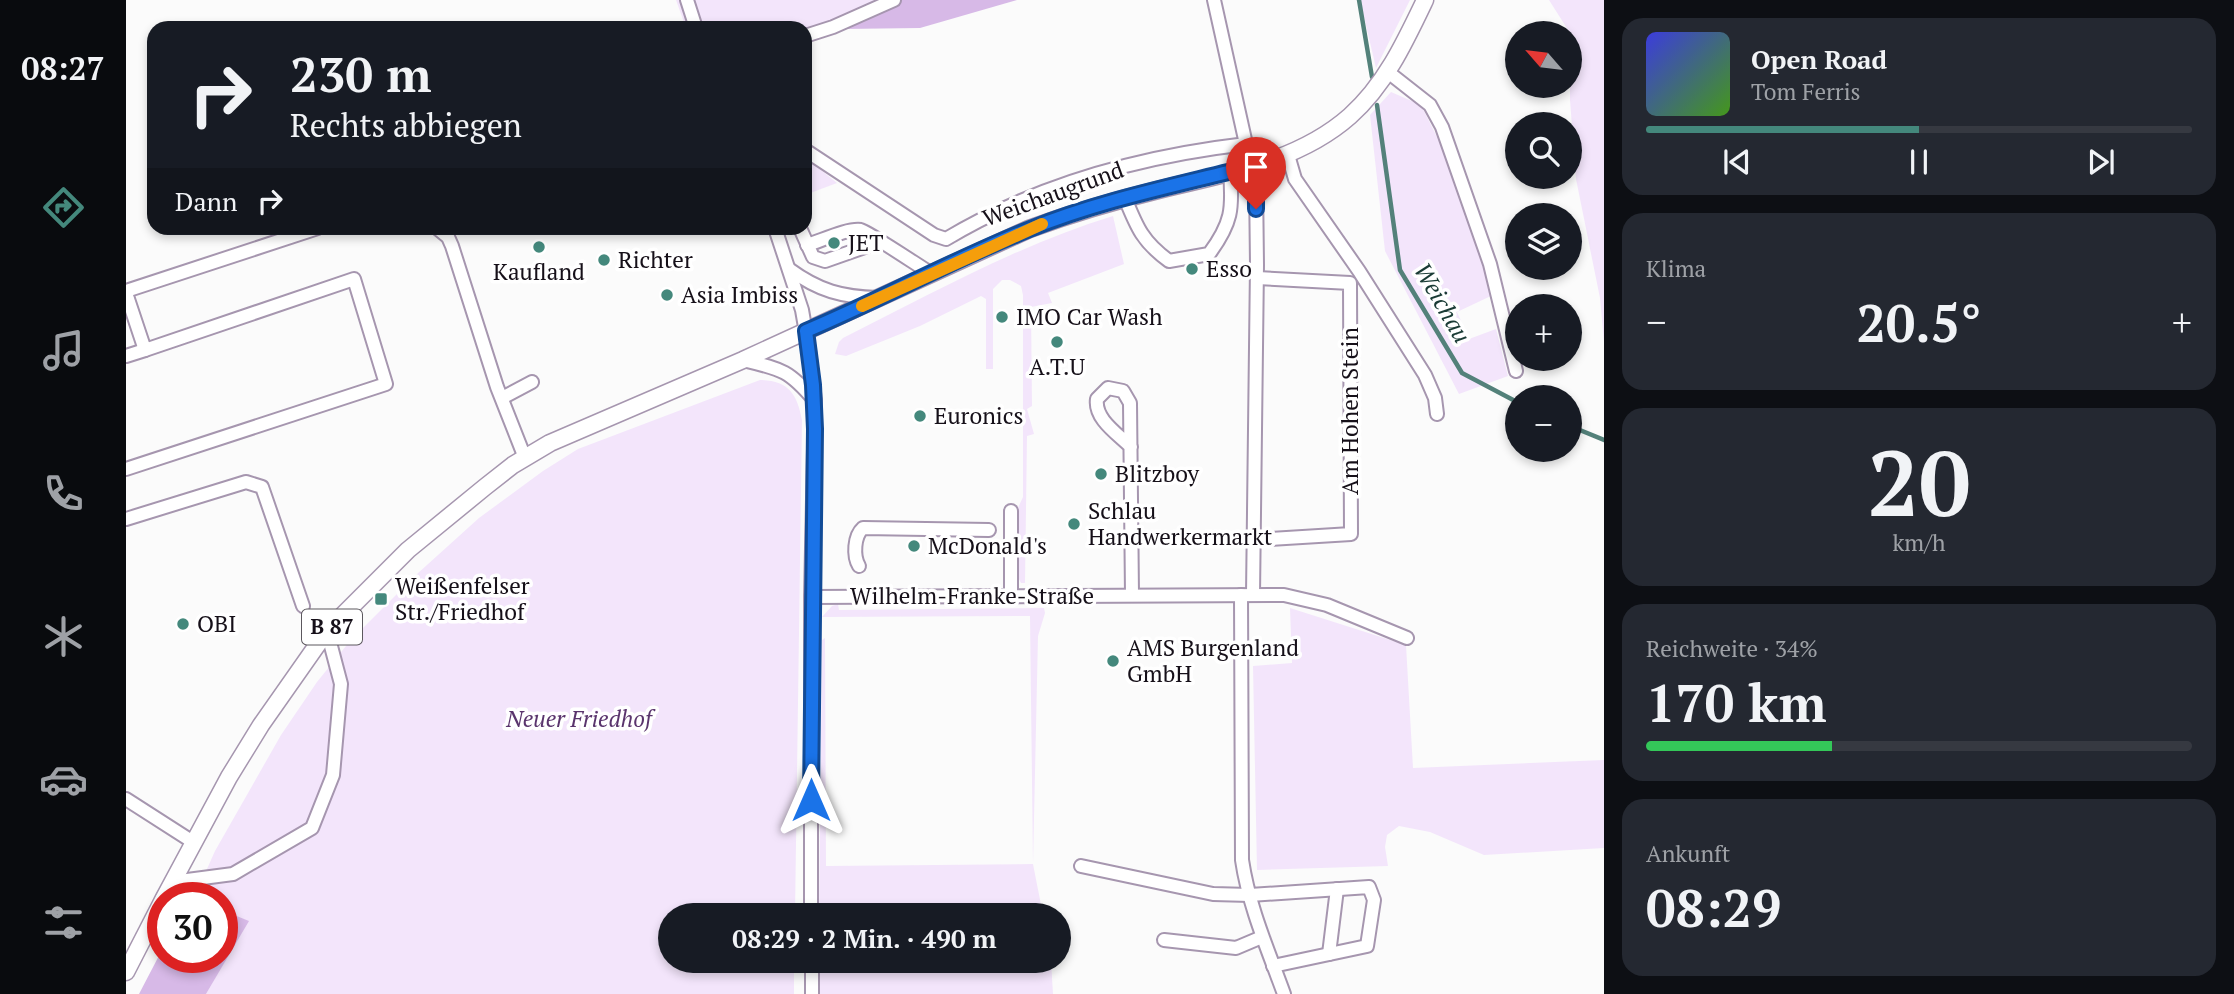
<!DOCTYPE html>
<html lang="de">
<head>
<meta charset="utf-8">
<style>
	body { margin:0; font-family:"PT Serif",serif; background:#242831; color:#f1f3f6; height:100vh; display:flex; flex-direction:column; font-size:26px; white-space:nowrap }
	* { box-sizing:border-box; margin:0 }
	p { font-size:23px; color:#9ea1a6 }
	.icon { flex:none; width:38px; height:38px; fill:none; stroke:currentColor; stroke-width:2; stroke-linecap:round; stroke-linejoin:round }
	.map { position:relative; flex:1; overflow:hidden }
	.panel { display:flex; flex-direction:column; gap:18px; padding:18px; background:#0d0f14; width:630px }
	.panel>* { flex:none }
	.guide { position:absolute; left:21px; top:21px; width:665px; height:214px; border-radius:21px; box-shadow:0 4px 10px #0003; background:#171b24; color:#f1f3f6; overflow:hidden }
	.needle { width:46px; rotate:298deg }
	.buttons { position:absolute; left:1379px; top:21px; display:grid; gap:14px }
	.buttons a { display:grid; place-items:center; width:77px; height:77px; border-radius:50%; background:#171b24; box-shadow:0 4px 10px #0003; font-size:35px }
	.speed { position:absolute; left:21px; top:882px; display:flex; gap:14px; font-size:35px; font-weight:700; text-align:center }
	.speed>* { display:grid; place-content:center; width:91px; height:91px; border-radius:50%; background:#171b24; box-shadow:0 4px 10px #0003; line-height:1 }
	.speed .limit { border:10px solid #d22; background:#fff; color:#111 }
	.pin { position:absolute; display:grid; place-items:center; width:60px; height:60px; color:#fff; margin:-72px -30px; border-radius:50% 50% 50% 0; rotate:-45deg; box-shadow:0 0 7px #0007 }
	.pin .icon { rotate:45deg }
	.me { position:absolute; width:77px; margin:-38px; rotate:0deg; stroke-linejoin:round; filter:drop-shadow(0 0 5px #0008) }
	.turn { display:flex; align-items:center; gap:24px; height:147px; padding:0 28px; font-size:32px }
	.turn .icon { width:91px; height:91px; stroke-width:2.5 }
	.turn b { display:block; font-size:49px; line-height:60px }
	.then { display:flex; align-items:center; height:66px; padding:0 28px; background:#0003; gap:14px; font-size:26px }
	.big { font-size:52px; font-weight:800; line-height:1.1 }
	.panel .card { flex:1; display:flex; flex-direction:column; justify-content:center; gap:10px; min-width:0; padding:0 24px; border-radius:21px; background:#242831 }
	.panel .dial { align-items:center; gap:0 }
	.dial b { font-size:91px; line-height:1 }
	.song { display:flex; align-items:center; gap:21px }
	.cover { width:84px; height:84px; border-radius:10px; background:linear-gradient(135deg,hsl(240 70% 55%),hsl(100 70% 35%)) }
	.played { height:7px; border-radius:4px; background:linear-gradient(90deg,#44887c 50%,#363941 50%) }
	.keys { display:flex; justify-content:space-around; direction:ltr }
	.heat { display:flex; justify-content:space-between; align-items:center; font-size:38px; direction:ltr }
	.charge { height:10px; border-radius:5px; background:linear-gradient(90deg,#34c759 34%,#363941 0) }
	.trip { position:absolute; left:532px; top:903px; width:413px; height:70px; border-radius:35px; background:#171b24; box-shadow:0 4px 10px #0003; font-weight:800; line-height:70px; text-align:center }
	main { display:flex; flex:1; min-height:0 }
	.tabs { display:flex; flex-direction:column; width:126px; justify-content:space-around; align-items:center; background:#090b0e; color:#9ea1a6 }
	.tabs .icon { width:49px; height:49px }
	.tabs .active { color:#44887c }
	.tabs b { font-size:32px; color:#f1f3f6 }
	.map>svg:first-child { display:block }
	.green { fill:#f3e5fb }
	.forest { fill:#d7b9e7 }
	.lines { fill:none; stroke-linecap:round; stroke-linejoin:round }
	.stream { stroke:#53817a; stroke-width:4.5 }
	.minor-casing { stroke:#a696af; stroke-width:16 }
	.major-casing { stroke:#a696af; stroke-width:19 }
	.minor { stroke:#fff; stroke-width:12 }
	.major { stroke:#fff; stroke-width:16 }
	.route-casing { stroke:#114b97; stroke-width:18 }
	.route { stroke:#1a73e8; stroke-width:12 }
	.slow { stroke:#f59e0b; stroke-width:12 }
	.poi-dot { fill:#44887c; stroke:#fff; stroke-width:2.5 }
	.labels { text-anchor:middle; stroke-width:7; stroke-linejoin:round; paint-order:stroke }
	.shield { fill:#fff; stroke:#5c585e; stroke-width:2 }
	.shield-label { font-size:21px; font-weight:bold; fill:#161019 }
	.street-label { font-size:23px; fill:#161019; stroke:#fff }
	.poi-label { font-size:23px; fill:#161019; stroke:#fff; text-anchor:start }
	.park-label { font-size:23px; font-style:italic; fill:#5a346d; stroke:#fff }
	.water-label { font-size:24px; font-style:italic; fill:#1a3b35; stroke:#fff }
</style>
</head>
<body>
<main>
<nav class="tabs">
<b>08:27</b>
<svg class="icon active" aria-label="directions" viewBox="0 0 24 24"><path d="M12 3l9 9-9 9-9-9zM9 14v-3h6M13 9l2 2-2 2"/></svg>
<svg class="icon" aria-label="music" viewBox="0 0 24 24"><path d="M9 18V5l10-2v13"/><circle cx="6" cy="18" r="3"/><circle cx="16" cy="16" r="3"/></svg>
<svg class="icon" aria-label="phone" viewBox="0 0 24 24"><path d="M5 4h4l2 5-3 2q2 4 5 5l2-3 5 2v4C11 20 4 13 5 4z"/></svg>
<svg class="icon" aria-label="climate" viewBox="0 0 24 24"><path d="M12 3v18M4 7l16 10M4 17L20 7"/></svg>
<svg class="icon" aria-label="car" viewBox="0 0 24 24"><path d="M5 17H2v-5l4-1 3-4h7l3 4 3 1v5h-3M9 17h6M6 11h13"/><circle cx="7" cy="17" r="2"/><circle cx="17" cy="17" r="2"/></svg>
<svg class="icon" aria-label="filters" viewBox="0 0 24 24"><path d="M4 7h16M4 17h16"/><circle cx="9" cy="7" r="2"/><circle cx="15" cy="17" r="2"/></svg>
</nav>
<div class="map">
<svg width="1478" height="994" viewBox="0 0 1478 994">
	<rect width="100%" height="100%" fill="#fbfbfb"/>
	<g class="green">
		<path d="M550 0H775L717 29 679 42V28H560Z"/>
		<path d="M1234 0H1284L1250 68Z"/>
		<path d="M1423 0H1478V342L1474 298 1450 179 1444 100V33Z"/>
		<path d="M1265 92 1295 105 1316 147 1367 295 1331 312 1343 339 1370 329 1382 376 1333 394 1259 251 1244 115Z"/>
		<path d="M679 157 711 183 679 195Z"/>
		<path d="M987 216 998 264 922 293 926 303 905 307 906 406 901 409 908 434 901 436 899 583H895L892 577 891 510 897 497V295L895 286 884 280H876L867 289V369H860V299L855 296 794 326 720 356 709 354 713 342 717 338C805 294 892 245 987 216Z"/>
		<path d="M634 380C663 381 671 394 676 420L669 915H544V961H668V994H80L122 921 96 910V898L63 897 81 869 89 851 155 735 191 682 224 641 291 574 353 518 417 471 452 449Z"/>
		<path d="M712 604 713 610 918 608 919 613 912 636 907 864 917 915H693L696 640 699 638 700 866 907 864 904 616 696 617 706 606Z"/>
		<path d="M1164 608 1280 645 1287 768 1478 760V848L1358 855 1304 832 1273 826 1261 835 1259 847 1262 866 1131 870 1127 666 1166 663Z"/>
		<path d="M693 961H925L927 994H694Z"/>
	</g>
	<g class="forest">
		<path d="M775 0H891L794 28 717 29Z"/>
		<path d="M96 910 123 921 80 994H13L37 948V957H96Z"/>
	</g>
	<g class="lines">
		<g class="stream">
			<path d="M1233 0 1246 77"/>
			<path d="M1251 105 1274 270 1336 373 1391 402"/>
			<path d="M1444 426 1478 440"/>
		</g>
		<g class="minor-casing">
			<g id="minor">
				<path d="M561 0 570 28"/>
				<path d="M1088 0 1120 144"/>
				<path d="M679 36 707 27 768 0"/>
				<path d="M1262 72 1304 105 1316 127 1364 264 1390 371"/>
				<path d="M679 150 808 235 820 239C910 185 1016 156 1120 144L1130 182 1131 265 1127 595"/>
				<path d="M1162 155 1169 179 1233 271 1299 375 1309 398 1311 414"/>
				<path d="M999 198C1011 228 1017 242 1043 261L1083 254C1106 223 1107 209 1104 172"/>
				<path d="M311 228 322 237 326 246 371 387 399 458"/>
				<path d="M649 228 676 310 683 350 689 401 685 597V915"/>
				<path d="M674 228 687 257 699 261 753 242"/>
				<path d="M681 245C695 241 721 228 735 230 739 230 796 268 806 274"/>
				<path d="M663 269C693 291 716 297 752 298"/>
				<path d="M0 291 192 228"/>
				<path d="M0 293 19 350 228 279 260 384 0 469"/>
				<path d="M0 356 19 350"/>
				<path d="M617 360C655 369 663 370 689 401"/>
				<path d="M376 398 406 382"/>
				<path d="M1005 447C992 434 968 419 971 399L982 388 997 391 1004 403 1006 594"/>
				<path d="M885 511V595"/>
				<path d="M0 519 120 482 136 487 177 606"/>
				<path d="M1127 540 1225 534 1224 283 1131 278"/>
				<path d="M733 566C727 556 728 536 737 528L863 530"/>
				<path d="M1115 595 1116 860C1123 907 1142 950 1158 994"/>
				<path d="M685 597 1158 595 1201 605 1281 638"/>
				<path d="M0 799 67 842"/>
				<path d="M955 866 1087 894 1124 895 1243 887 1248 900 1241 946 1147 966"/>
				<path d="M46 882 107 874 186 828 207 775 215 684 201 631"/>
				<path d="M1038 940 1110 948 1136 937"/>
				<path d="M1203 954 1211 889"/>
				<path d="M686 961V994"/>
			</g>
		</g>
		<g class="major-casing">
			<g id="major">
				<path d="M38 898 103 777 135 725 201 631 282 550 359 487 387 465 424 443 617 360 903 229C947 213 991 200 1036 189 1101 173 1172 162 1224 116 1259 85 1279 42 1299 0"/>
				<path d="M0 972 37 900"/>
			</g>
		</g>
		<use href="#minor" class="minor"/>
		<use href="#major" class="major"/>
	</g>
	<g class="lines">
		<g class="route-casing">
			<path id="route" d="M685 800 689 429 687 385 680 331C756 299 828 259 904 229 975 200 1052 185 1126 166L1130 182V209"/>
		</g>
		<use href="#route" class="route"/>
		<path class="slow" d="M736 306 916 224"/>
	</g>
	<g class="poi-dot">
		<circle cx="708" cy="243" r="7"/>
		<circle cx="413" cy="247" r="7"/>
		<circle cx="478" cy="260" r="7"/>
		<circle cx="1066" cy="269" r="7"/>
		<circle cx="541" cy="295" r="7"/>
		<circle cx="876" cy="317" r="7"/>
		<circle cx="931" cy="342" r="7"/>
		<circle cx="794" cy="416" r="7"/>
		<circle cx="975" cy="474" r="7"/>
		<circle cx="948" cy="524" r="7"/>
		<circle cx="788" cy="546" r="7"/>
		<rect x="248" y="592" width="14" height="14" rx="3.5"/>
		<circle cx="57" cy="624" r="7"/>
		<circle cx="987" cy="661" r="7"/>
	</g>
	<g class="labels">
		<rect class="shield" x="176" y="609.5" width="60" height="35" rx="5"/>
		<g class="shield-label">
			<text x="206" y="634">B 87</text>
		</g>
		<g class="street-label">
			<text transform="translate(927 194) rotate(-20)" y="8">Weichaugrund</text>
			<text transform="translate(1224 411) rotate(-90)" y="8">Am Hohen Stein</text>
			<text x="846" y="604">Wilhelm-Franke-Straße</text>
		</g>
		<g class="poi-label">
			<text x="722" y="251">JET</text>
			<text x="492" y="268">Richter</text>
			<text x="1080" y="277">Esso</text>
			<text x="413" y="280" text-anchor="middle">Kaufland</text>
			<text x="555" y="303">Asia Imbiss</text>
			<text x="890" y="325">IMO Car Wash</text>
			<text x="931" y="375" text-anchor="middle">A.T.U</text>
			<text x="808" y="424">Euronics</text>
			<text x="989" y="482">Blitzboy</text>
			<text x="962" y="519">Schlau<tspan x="962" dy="26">Handwerkermarkt</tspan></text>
			<text x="802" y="554">McDonald's</text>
			<text x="269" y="594">Weißenfelser<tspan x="269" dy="26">Str./Friedhof</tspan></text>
			<text x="71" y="632">OBI</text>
			<text x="1001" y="656">AMS Burgenland<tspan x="1001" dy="26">GmbH</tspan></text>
		</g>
		<g class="park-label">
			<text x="453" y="727">Neuer Friedhof</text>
		</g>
		<g class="water-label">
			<text transform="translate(1316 303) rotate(60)" y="8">Weichau</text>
		</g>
	</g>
</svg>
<div class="buttons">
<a><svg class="needle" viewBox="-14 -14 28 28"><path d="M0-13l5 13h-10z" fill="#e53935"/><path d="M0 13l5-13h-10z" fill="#9ea1a6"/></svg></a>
<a><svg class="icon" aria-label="search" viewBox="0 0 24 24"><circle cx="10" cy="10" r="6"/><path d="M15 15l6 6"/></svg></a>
<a><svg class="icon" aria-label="layers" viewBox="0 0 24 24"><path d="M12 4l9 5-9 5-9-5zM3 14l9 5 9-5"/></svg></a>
<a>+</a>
<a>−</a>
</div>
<div class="speed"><div class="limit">30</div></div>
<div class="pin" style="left:1130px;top:209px;background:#d93025"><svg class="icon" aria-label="arrive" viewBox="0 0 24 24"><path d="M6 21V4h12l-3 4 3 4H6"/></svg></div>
<svg class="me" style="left:685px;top:800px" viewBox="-20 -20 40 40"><path d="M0-17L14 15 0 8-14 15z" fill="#1a73e8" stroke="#fff" stroke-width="4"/></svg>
<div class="trip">08:29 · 2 Min. · 490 m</div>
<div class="guide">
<div class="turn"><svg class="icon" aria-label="right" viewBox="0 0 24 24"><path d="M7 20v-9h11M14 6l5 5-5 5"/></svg><div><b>230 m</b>Rechts abbiegen</div></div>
<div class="then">Dann<svg class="icon" aria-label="right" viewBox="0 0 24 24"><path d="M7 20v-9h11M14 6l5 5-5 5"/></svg></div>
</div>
</div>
<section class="panel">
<div class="card">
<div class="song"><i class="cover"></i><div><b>Open Road</b><p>Tom Ferris</p></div></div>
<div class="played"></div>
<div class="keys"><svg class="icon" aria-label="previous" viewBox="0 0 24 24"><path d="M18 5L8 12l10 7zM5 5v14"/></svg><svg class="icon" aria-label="pause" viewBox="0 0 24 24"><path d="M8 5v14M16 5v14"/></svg><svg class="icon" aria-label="next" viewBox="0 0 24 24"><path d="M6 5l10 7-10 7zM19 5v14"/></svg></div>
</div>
<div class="card"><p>Klima</p>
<div class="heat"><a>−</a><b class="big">20.5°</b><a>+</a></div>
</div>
<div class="card dial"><b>20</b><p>km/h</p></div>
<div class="card"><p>Reichweite · 34%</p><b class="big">170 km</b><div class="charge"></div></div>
<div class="card"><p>Ankunft</p><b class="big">08:29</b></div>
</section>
</main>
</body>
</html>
